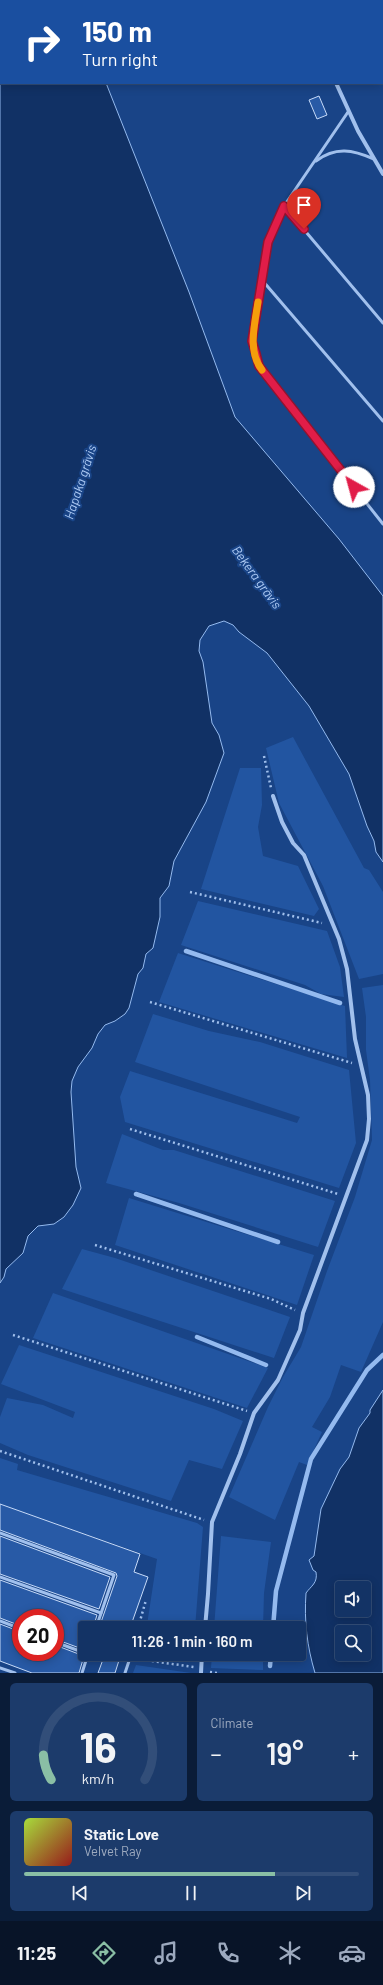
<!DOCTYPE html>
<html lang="en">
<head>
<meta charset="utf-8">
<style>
	body { margin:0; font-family:Barlow,sans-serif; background:#1c3b6b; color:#f1f3f6; height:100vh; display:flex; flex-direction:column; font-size:15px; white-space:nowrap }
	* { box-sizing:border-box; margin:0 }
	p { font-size:13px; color:#9daabf }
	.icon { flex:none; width:22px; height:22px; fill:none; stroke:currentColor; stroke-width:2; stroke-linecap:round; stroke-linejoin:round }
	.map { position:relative; height:1673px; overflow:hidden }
	.drawer { display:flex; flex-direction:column; gap:10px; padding:10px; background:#0a1c38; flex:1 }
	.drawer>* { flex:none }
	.hud { position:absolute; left:0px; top:0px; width:383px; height:84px; box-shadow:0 2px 10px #0003,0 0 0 1px #324e79; background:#1a4fa0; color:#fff; overflow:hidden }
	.tools { position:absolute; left:335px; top:1581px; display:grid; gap:8px }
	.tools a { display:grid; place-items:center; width:36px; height:36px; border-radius:4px; background:#133365; box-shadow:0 2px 10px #0003,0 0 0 1px #324e79; font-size:20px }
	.speed { position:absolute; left:12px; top:1609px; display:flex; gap:8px; font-size:20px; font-weight:700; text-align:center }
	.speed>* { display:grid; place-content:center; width:52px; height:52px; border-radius:50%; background:#133365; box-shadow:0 2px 10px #0003,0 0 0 1px #324e79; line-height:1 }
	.speed .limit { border:6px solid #d22; background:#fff; color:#111 }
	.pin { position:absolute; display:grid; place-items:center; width:34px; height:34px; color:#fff; margin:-41px -17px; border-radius:50% 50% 50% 0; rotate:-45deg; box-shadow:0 0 4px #0007 }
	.pin .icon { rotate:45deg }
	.me { position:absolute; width:44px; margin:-22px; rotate:322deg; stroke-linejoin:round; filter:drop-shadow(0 0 3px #0008) }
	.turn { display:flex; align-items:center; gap:14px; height:84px; padding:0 16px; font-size:18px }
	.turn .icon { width:52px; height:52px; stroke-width:2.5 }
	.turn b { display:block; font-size:28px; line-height:34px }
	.big { font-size:30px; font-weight:600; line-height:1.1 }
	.drawer .tile { flex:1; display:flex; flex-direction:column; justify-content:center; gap:6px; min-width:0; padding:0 14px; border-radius:6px; background:#1c3b6b }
	.drawer .dial { align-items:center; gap:0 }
	.dial svg { height:104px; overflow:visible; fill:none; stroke:#324e79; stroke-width:7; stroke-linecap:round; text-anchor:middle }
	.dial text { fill:#f1f3f6; stroke:none }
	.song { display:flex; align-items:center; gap:12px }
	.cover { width:48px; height:48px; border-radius:6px; background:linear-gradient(135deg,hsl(80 70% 55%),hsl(0 70% 35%)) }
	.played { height:4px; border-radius:2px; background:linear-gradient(90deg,#8abfa5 75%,#324e79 75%) }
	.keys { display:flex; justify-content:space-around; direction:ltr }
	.heat { display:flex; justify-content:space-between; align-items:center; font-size:22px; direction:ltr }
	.drawer .tiles { flex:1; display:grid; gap:10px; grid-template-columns:1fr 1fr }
	.tile:last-child { grid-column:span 2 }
	.trip { position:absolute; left:78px; top:1621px; width:228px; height:40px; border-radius:4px; background:#133365; box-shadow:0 2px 10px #0003,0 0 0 1px #324e79; font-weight:600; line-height:40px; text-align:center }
	.tabs { display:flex; height:64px; justify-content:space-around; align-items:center; background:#081428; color:#9daabf }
	.tabs .icon { width:28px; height:28px }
	.tabs .on { color:#8abfa5 }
	.tabs b { font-size:18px; color:#f1f3f6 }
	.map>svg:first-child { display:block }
	.green { fill:#2255a1 }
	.water { fill:#113165; stroke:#94baef; fill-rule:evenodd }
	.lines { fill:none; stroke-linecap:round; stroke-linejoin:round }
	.stream { stroke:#94baef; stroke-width:4.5 }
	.building { fill:#285aa6; stroke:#c7dbf9 }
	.path { stroke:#a1c0ed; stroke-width:2.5; stroke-dasharray:2 3; stroke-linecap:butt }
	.lane { stroke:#a1c0ed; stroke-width:3 }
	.street { stroke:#a1c0ed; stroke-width:4 }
	.route-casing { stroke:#92132f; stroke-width:10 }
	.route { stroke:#e11d48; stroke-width:7 }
	.slow { stroke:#f59e0b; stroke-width:7 }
	.labels { text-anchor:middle; stroke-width:4; stroke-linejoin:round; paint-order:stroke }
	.water-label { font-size:13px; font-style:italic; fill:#adcaf4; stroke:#194487 }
</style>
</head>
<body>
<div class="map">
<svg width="383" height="1673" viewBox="0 0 383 1673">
	<rect width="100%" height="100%" fill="#194487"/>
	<g class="green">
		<path d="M293 737 364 868 369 870 383 892V974L359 979 323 886 279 803 266 748Z"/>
		<path d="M240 768H261L262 805 258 827 263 856 298 866 319 909 314 916 201 889Z"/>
		<path d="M198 901 327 931 340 967 344 997 321 994 305 985 181 945Z"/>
		<path d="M178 953 345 1006 347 1058 159 1002Z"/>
		<path d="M383 985V1322L361 1372 341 1365 330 1397 312 1427 322 1432 307 1465 299 1462 275 1520 229 1497 268 1407 283 1377 301 1347 327 1271 355 1197 372 1140 370 1080 366 1050V1017L362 988Z"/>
		<path d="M153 1014 209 1031 260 1042 349 1070 356 1143 339 1188 125 1122 120 1097 130 1071 297 1123 300 1117 135 1062Z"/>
		<path d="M122 1134 163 1150H174L335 1201 318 1247 179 1203 106 1183Z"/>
		<path d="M129 1198 314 1255 297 1305 115 1245Z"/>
		<path d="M82 1249 115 1258 290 1317 274 1358 62 1289Z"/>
		<path d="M53 1293 268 1368 247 1408 33 1338Z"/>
		<path d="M19 1345 214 1409 243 1421 222 1469 189 1460 171 1501 28 1455 0 1443V1417L7 1398 43 1405 73 1418 75 1412 1 1384Z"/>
		<path d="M0 1458 18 1464 17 1470 197 1523 203 1527 195 1628H150L151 1625H147L157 1559 0 1504Z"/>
		<path d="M221 1536 271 1542 264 1593 263 1628H214Z"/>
		<path d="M141 1654H193V1660L141 1655Z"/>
		<path d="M212 1654H263V1670L211 1668Z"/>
		<path d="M136 1665 191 1673H133Z"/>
	</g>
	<g class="water">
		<path d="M0 0H73L1 1V83H106L189 292 235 417 339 539 383 596V862L376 852 374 841 367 826 349 774 309 706 267 653 239 632 233 625 224 621 209 626 200 640 199 651 203 662 212 723 219 735 224 753 206 802 174 861 169 886 160 898V917L153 948 146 954 143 968 138 974 129 1008 125 1014 115 1021 105 1025 98 1034 92 1048 78 1067 72 1081 71 1092 76 1167 81 1188 73 1205 64 1217 54 1224 38 1226 28 1236 23 1253 6 1269 4 1277 0 1283Z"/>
		<path d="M383 1390V1673H315C307 1646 304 1621 306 1593 311 1586 318 1583 316 1572L313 1570 309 1560 314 1556 321 1509 340 1469 349 1457 359 1428 370 1413V1410ZM342 1588H364V1610H342ZM342 1632H364V1654H342Z"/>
	</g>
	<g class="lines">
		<g class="stream">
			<path d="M186 951 340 1003"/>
			<path d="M136 1194 278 1242"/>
			<path d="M197 1337 266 1365"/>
			<path d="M273 1628 276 1591 311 1459 367 1370 383 1355"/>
			<path d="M270 1666 271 1654"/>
		</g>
	</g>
	<g class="building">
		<path d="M319 96 327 115 317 119 309 100Z"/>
		<path d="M0 1504 140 1554 134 1572 148 1577 130 1628H99L117 1576 116 1573 0 1530Z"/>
		<path d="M0 1536 110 1577 99 1609 0 1574Z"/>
		<path d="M0 1580 97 1615 93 1628H85V1650L55 1639V1618H21V1626L0 1618Z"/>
		<path d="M0 1624 21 1632V1652H55V1645L84 1656 79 1673H32L0 1661Z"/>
		<path d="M105 1654H121L115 1673H98Z"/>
	</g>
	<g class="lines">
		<g class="path">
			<path d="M264 756 271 788"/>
			<path d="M190 892 322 923"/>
			<path d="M150 1002 352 1063"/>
			<path d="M130 1129 338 1194"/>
			<path d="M95 1245 271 1299 295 1310"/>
			<path d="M13 1335 247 1411"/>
			<path d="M0 1451 204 1520"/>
			<path d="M138 1628 146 1600"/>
			<path d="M137 1659 194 1667"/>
			<path d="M210 1672 217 1673"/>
		</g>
		<g class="lane">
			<path d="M348 112 284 206 268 242 252 341 259 367 383 524"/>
			<path d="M316 161C336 146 353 150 374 159"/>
			<path d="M284 206 383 323"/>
			<path d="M262 280 383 421"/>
			<path d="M0 1533 114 1575 96 1628"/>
			<path d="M0 1577 101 1613"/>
			<path d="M0 1621 21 1629"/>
			<path d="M55 1642 85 1653"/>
			<path d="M0 1668 15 1673"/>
			<path d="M82 1673 88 1654"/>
			<path d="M125 1673 130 1658"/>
		</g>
		<g class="street">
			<path d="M312 0V1"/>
			<path d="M336 83 358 131 383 174"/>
			<path d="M205 1628 208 1594 212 1522 240 1454 254 1413 278 1380 300 1330 303 1313 367 1140 369 1119 368 1095 355 1039 347 969 339 939 304 855 293 843 282 822 273 796"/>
			<path d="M201 1673 202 1654"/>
		</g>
	</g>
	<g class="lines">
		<g class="route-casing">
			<path id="route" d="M304 229 284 206 268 242 252 341 256 354 259 366 354 487"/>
		</g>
		<use href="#route" class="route"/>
		<path class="slow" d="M258 302C255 323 247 351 262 370"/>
	</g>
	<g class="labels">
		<g class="water-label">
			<text transform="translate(80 482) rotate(-72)" y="5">Hapaka grāvis</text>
			<text transform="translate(257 577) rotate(54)" y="5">Beķera grāvis</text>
		</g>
	</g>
</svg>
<div class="tools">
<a><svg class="icon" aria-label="sound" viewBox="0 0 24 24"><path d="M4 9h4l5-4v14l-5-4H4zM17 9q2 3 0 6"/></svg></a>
<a><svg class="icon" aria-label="search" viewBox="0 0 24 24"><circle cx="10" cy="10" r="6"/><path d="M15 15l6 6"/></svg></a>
</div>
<div class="speed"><div class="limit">20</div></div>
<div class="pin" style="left:304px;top:229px;background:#d93025"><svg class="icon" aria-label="arrive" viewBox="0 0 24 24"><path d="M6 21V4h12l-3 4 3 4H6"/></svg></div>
<svg class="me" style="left:354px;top:487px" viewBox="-20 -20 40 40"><circle r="19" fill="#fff"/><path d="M0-13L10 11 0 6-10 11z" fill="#e11d48"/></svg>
<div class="trip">11:26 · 1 min · 160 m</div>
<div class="hud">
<div class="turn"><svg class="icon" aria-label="right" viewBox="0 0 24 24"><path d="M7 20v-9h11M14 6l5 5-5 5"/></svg><div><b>150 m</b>Turn right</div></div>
</div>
</div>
<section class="drawer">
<div class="tiles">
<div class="tile dial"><svg viewBox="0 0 100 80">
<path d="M14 69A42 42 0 1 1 86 69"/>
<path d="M14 69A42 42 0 0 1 8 50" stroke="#8abfa5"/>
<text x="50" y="56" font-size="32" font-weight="700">16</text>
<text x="50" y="72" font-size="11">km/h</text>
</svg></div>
<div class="tile"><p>Climate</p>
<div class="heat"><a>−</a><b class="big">19°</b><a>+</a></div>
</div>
<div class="tile">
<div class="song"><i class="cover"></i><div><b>Static Love</b><p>Velvet Ray</p></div></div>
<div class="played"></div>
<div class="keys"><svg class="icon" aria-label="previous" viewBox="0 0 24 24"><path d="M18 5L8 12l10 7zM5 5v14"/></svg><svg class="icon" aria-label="pause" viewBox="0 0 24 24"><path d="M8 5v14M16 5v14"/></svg><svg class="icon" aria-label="next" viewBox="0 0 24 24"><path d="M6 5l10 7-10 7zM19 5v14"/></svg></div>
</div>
</div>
</section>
<nav class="tabs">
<b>11:25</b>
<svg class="icon on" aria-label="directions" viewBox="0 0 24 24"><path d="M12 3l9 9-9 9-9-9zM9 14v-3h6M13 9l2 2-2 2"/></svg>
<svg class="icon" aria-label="music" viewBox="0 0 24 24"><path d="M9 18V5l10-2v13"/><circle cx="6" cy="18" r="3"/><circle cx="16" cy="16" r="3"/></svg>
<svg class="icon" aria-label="phone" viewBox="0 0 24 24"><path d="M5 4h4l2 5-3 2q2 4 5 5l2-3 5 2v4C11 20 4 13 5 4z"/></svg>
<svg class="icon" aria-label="climate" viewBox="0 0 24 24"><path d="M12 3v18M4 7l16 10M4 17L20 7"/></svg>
<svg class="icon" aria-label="car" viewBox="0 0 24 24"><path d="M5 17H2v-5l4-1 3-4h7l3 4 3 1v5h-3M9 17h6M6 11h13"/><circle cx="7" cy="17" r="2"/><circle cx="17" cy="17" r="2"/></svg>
</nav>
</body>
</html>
